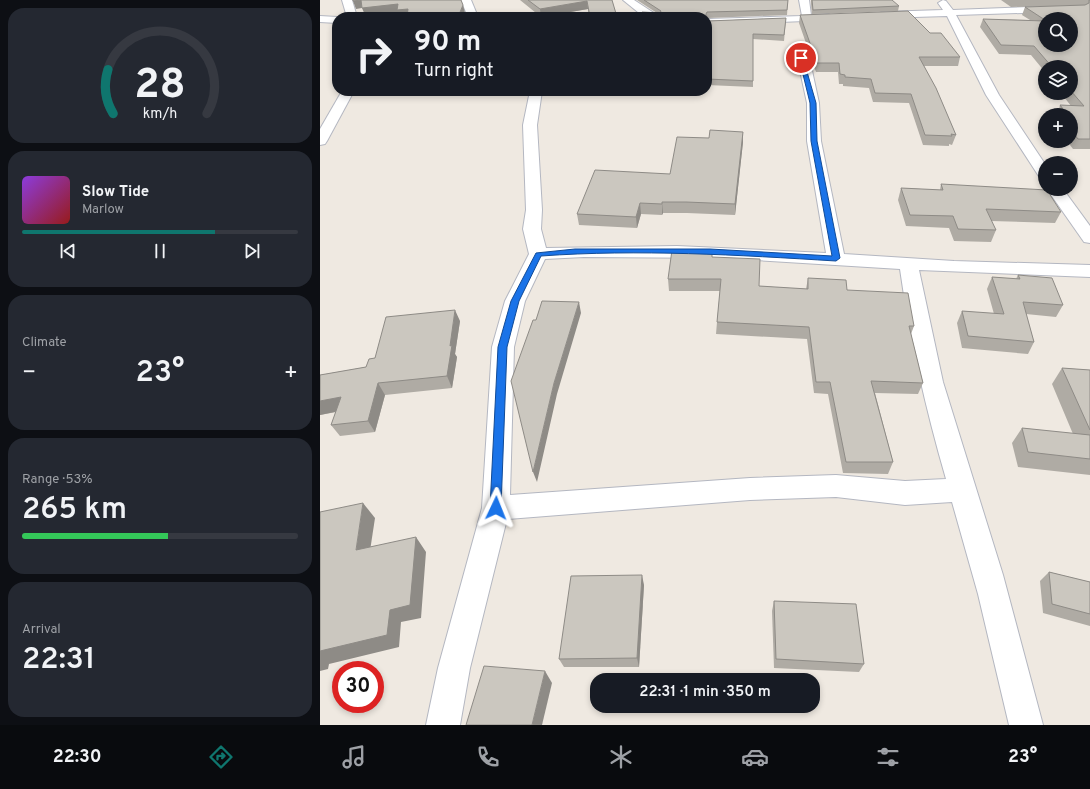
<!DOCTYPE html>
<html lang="en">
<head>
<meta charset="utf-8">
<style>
	body { margin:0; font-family:Overpass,sans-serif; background:#242831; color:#f1f3f6; height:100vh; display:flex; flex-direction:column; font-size:15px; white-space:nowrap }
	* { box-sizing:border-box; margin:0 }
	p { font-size:13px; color:#9ea1a6 }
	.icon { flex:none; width:22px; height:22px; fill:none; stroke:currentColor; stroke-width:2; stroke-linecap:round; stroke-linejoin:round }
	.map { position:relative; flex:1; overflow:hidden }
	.details { display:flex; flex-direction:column; gap:8px; padding:8px; background:#0d0f14; width:320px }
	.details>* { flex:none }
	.banner { position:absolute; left:12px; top:12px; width:380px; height:84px; border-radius:16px; box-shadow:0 2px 6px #0003; background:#171b24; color:#f1f3f6; overflow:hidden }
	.buttons { position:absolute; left:718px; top:12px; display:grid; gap:8px }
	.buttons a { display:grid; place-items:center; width:40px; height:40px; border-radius:50%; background:#171b24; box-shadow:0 2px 6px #0003; font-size:20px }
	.speed { position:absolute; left:12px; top:661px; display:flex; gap:8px; font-size:20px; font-weight:700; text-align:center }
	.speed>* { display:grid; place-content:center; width:52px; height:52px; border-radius:50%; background:#171b24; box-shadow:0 2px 6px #0003; line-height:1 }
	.speed .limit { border:6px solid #d22; background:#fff; color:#111 }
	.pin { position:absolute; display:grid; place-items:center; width:34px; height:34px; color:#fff; margin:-17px; border:2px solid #fff; border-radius:50%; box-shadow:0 1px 4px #0007 }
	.me { position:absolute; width:44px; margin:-22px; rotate:2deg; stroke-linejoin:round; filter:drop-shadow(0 0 3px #0008) }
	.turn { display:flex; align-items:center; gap:14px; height:84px; padding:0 16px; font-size:18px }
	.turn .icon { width:52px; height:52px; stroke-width:2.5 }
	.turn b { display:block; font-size:28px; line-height:34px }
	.big { font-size:30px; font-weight:600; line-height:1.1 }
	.details .widget { flex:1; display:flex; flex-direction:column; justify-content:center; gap:6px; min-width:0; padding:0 14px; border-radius:16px; background:#242831 }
	.details .dial { align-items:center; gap:0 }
	.dial svg { height:104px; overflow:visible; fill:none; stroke:#363941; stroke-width:7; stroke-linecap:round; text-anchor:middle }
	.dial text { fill:#f1f3f6; stroke:none }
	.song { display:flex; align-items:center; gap:12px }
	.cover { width:48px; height:48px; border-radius:6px; background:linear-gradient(135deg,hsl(270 70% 55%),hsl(0 70% 35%)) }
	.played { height:4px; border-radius:2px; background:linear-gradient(90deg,#0f766e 70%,#363941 70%) }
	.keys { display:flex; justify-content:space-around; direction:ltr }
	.heat { display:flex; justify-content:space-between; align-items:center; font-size:22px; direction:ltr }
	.charge { height:6px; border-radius:3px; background:linear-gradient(90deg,#34c759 53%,#363941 0) }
	.trip { position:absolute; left:270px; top:673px; width:230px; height:40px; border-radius:16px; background:#171b24; box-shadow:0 2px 6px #0003; font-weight:600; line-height:40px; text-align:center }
	.menu { display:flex; height:64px; justify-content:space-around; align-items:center; background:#090b0e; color:#9ea1a6 }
	.menu .icon { width:28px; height:28px }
	.menu .current { color:#0f766e }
	.menu b { font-size:18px; color:#f1f3f6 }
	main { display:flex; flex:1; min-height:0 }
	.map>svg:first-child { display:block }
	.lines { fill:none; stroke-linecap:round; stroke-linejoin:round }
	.minor-casing { stroke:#b4b7c1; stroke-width:2 }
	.minor { fill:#fff; fill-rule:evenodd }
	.wall { fill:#afaba4 }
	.shaded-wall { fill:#8e8b86 }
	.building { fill:#cbc7bf; stroke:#8e8b86 }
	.route { fill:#1a73e8; stroke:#114b97 }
</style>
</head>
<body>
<main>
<section class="details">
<div class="widget dial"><svg viewBox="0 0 100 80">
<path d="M14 69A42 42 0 1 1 86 69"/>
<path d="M14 69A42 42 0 0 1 10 35" stroke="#0f766e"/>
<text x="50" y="56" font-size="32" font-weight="700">28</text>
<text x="50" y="72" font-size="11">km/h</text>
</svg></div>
<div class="widget">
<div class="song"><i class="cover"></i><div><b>Slow Tide</b><p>Marlow</p></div></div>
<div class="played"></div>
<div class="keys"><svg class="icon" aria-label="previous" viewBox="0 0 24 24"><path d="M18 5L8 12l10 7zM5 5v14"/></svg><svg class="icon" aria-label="pause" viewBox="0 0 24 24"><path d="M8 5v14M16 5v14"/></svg><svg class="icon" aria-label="next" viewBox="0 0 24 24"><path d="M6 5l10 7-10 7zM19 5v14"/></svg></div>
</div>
<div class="widget"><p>Climate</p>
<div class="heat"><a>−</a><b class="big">23°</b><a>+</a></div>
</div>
<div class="widget"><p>Range · 53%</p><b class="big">265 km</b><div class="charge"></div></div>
<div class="widget"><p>Arrival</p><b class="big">22:31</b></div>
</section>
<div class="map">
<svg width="770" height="725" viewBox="0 0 770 725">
	<rect width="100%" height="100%" fill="#efe9e1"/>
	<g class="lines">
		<g class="minor-casing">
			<g id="minor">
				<path d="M22 0H32L37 17H27Z"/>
				<path d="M141 0H151L158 17H148Z"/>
				<path d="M303 0H314L340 17H324Z"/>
				<path d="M479 0H489L491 15 509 14 514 17 509 20 387 25V19L482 16Z"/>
				<path d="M623 0 626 1 633 10 733 6 738 9 733 12 636 15 679 95 725 164V180L720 178 666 95 627 16 561 18 556 15 561 12 623 10 618 3Z"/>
				<path d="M0 16 17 17V23L0 22Z"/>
				<path d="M477 46 482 49 491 66 499 103 501 141 524 254 634 261 770 265V277L599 270 623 382 683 575 723 725H689L658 594 632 502 585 505 516 497 430 500 187 519 150 668 140 725H106L118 668 162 508 172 347 185 301 209 254 203 229 206 210 203 125 210 91H222L217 125 222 210 221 229 226 248 357 246 506 253 487 141V103L479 66 472 49ZM264 257 404 258 580 269C590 340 606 410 626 479L585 481 516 475 430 478 190 495 194 347 205 301 225 259Z"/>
				<path d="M22 91H34L7 141 5 144 0 145V129Z"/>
				<path d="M727 189H743L770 226V243L764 242Z"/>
			</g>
		</g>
		<use href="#minor" class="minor"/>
	</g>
	<g class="wall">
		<path d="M200 0H292L297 17H269L268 9 221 17Z"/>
		<path d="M317 0H468L467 15 387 18 322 17V12L337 13Z"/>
		<path d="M491 0 579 6 578 11 492 14 491 4Z"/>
		<path d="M681 0H770V149H753L747 141H751V115H731L734 109H739L740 105 751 106 741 93H751V67H725V72L711 55 679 54 660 27 663 19 710 20 702 15 705 7 736 6 691 7Z"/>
		<path d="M480 15 610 33 640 57 638 66H604L636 135 632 145 629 144V146L603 145 589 103 553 102 549 88 523 86V84H519L518 72H496L479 23Z"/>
		<path d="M466 18 464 41 433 39V87L387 85V21Z"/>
		<path d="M423 132V142L415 215 367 213H343L342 215 321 214 317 228 259 225 257 214 350 174 389 138Z"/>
		<path d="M621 184 741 212 735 223 671 221 676 230 671 242 634 241 629 228 586 226 578 200 581 188 620 190Z"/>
		<path d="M392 257 439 286 486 289 488 278 527 290 594 326 591 334 603 383 598 394 555 393 573 462 568 474 523 473 508 394 494 393 487 339 396 334 397 322 400 291H349L348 279Z"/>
		<path d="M698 275 743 305 736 317 706 314 714 342 708 354 642 348 637 323 642 311 674 314 667 289 672 277 696 279Z"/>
		<path d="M140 321 135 354 137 357 132 388 65 395 55 432 20 436 11 425 16 412 0 415V375L46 367 55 358Z"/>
		<path d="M742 368 770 370V475L698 467 692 443 702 428 753 434 732 384Z"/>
		<path d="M729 572 770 582V626L723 613 720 581Z"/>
		<path d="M324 585 319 667H244L239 659Z"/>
		<path d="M454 601 544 664 539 672 454 668 452 611Z"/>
	</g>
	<g class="shaded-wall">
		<path d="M41 0 78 4 88 9 90 17H79L77 12 45 15 42 8 36 9 33 1Z"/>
		<path d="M267 1 268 9 221 17 220 9Z"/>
		<path d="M143 5 145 13 143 17H138Z"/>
		<path d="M423 132V142L415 215V204Z"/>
		<path d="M342 202 343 213 342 215Z"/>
		<path d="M320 203 321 214 317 228 316 217Z"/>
		<path d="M259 302 261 313 237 394 217 482 213 472 234 383Z"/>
		<path d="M135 310 140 321 135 354 137 357 132 388 127 376 130 346Z"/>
		<path d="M58 383 65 395 55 432 48 421Z"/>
		<path d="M21 397 29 409 0 415V401Z"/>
		<path d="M43 503 55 518 48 564 36 550Z"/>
		<path d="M96 537 106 552 101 618 81 622 79 647 9 664 8 669 0 671V651L70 610Z"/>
		<path d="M322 575 324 585 319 667 317 658Z"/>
		<path d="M225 671 232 683 222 725H212Z"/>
	</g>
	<g class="building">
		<path d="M33 0H141L143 5 138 17H87L88 9 77 10 78 4 42 8 41 0 33 1Z"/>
		<path d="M208 0H292L297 17H270L267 1 220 9Z"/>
		<path d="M324 0H468L467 10 387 12 386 14V17H325L322 12 340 13 341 11Z"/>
		<path d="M492 0H572L579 6 493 10Z"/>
		<path d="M769 0H770V139H758L751 130V115H739L734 109H743L740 105 764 106 751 91V67H732L714 46 681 45 663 19 725 21V45H751V19H725V20L705 7 765 5 769 3Z"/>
		<path d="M588 11 610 33H621L640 57H599L616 88 636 135 631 134 632 136 605 135 591 94 555 93 551 79 525 77V75L520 74 519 63H497L480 15Z"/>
		<path d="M466 18 464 35 433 34V81L387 79V21Z"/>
		<path d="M390 130 423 132 415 204 366 202H342V204L320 203 316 217 257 214 275 170 350 174 357 137 389 138Z"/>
		<path d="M621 184 727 190 741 212 666 209 676 230 638 229 633 216 590 215 581 188 623 190Z"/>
		<path d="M352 250 392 251V257L440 259 439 286 488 289V278L526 280 527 290 588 293 594 326H589L603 383 551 381 573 462H526L510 382H496L489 327 397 322 401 279H348Z"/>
		<path d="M698 275 732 278 743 305 703 302 714 342 648 336 642 311 684 314 672 277 700 279Z"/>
		<path d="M222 301 259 302 234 383 213 472 191 381 213 320H216Z"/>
		<path d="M135 310 130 346 132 345 127 376 58 383 48 421 11 425 21 397 0 401V375L46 367 49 359 55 358 66 317Z"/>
		<path d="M742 368 770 370V430Z"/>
		<path d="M702 428 770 435V459L708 452Z"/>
		<path d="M43 503 36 550 96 537 90 605 70 610 67 635 0 651V512Z"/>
		<path d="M729 572 770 582V614L732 604Z"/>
		<path d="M322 575 317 658 239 659 251 576Z"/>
		<path d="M454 601 536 604 544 664 456 659Z"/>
		<path d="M164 666 225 671 212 725H146Z"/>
	</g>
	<path class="route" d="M481 56 483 58 496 103 497 141 520 258 516 261C418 255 319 249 221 256L199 301 187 347 181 508 180 512 176 513 172 512 170 508 178 347 191 301 216 253 255 249H390L512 256 491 141 490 103 479 58Z"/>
</svg>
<div class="buttons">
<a><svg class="icon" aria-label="search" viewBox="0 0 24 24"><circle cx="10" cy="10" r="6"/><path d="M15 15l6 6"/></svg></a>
<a><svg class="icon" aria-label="layers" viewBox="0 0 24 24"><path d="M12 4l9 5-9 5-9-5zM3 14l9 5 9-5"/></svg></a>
<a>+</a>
<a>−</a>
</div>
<div class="speed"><div class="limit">30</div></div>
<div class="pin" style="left:481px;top:58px;background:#d93025"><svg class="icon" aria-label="arrive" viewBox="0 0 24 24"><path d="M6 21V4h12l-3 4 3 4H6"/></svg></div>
<svg class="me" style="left:176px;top:508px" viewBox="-20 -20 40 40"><path d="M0-17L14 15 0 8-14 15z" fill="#1a73e8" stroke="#fff" stroke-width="4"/></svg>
<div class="trip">22:31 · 1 min · 350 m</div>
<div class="banner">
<div class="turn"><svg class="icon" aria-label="right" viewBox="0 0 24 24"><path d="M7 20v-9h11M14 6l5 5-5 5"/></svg><div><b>90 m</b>Turn right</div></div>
</div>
</div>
</main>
<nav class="menu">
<b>22:30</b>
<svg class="icon current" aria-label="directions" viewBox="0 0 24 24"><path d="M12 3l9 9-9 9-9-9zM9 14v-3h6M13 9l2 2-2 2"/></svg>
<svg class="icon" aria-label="music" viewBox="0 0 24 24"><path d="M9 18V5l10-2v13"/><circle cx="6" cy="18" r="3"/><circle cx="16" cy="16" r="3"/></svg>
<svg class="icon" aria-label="phone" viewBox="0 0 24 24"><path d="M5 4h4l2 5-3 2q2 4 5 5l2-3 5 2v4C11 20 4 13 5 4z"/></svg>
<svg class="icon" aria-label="climate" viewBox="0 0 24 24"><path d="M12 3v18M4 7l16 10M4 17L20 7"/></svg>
<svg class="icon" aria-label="car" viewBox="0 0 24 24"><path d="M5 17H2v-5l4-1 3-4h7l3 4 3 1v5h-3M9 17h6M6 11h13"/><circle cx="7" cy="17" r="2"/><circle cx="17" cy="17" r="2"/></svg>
<svg class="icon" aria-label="filters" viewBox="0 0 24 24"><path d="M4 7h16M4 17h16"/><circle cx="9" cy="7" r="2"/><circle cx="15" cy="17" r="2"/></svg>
<b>23°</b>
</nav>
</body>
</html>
